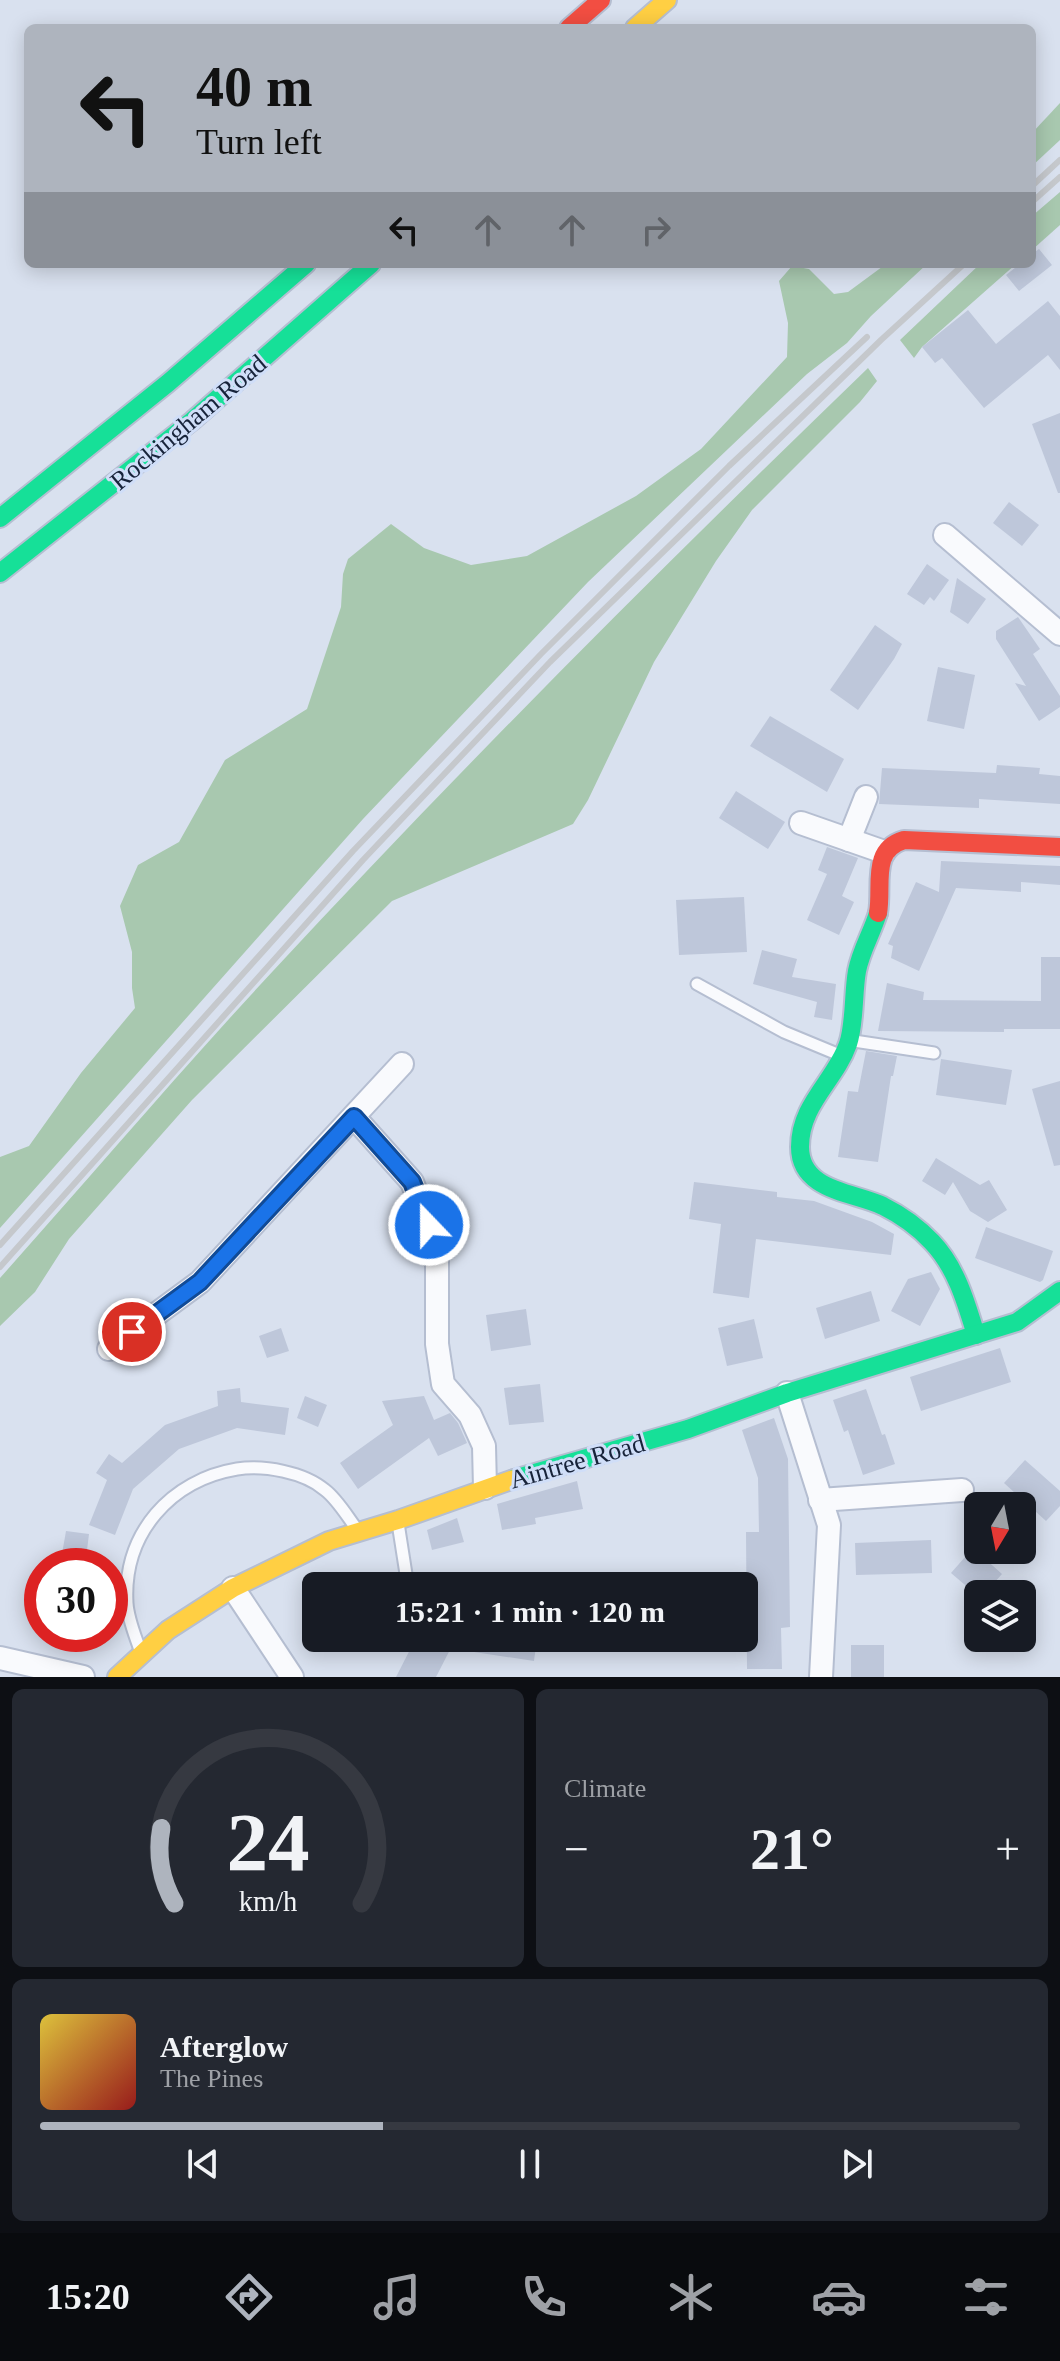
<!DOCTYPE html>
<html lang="en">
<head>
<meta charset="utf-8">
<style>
	body { margin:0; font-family:"Times New Roman",serif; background:#242831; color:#f1f3f6; height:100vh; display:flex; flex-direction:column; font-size:30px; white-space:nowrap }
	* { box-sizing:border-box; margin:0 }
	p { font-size:26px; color:#9ea1a6 }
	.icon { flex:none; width:44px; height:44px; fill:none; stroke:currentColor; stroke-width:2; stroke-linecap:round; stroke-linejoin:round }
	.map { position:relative; height:1677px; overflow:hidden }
	.drawer { display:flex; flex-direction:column; gap:12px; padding:12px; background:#0d0f14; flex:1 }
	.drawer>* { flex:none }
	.banner { position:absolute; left:24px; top:24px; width:1012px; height:244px; border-radius:12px; box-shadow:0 4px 20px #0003; background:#aeb4be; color:#111; overflow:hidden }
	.needle { width:52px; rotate:190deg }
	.buttons { position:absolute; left:964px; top:1492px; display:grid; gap:16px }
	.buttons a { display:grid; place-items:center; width:72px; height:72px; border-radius:12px; background:#171b24; box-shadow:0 4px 20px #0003; font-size:40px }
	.speed { position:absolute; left:24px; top:1548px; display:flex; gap:16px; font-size:40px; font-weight:700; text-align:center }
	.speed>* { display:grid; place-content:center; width:104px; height:104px; border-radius:50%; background:#171b24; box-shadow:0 4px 20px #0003; line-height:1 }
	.speed .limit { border:12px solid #d22; background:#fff; color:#111 }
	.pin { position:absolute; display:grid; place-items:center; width:68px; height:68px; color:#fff; margin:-34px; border:4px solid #fff; border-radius:50%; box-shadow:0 2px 8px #0007 }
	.me { position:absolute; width:88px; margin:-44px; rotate:338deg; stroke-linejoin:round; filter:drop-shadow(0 0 6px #0008) }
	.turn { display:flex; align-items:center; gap:28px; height:168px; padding:0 40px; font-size:36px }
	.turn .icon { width:104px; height:104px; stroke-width:2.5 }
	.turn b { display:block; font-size:56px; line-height:68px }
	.lanes { display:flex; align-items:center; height:76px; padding:0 40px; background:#0003; justify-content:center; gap:40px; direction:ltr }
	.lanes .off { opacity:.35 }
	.big { font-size:60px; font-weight:700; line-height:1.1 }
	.drawer .tile { flex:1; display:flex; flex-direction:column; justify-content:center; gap:12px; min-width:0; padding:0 28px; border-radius:12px; background:#242831 }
	.drawer .dial { align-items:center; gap:0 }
	.dial svg { height:208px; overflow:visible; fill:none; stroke:#363941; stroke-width:7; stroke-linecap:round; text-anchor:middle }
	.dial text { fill:#f1f3f6; stroke:none }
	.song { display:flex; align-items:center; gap:24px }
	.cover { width:96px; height:96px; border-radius:12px; background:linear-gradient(135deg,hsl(50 70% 55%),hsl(0 70% 35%)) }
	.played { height:8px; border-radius:4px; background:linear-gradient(90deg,#aeb4be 35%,#363941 35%) }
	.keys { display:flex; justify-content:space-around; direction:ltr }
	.heat { display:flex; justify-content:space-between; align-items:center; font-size:44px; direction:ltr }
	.drawer .tiles { flex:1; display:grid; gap:12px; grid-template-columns:1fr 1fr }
	.tile:last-child { grid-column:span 2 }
	.trip { position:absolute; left:302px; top:1572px; width:456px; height:80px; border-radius:12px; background:#171b24; box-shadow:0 4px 20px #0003; font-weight:700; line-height:80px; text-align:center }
	.dock { display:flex; height:128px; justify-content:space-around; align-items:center; background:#090b0e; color:#9ea1a6 }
	.dock .icon { width:56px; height:56px }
	.dock .on { color:#aeb4be }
	.dock b { font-size:36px; color:#f1f3f6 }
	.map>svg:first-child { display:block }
	.forest { fill:#a8c8af }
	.building { fill:#bec7da }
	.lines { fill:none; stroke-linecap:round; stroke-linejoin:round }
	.lane-casing { stroke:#b5bed1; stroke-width:15 }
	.street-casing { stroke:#b5bed1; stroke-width:26 }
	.fast-casing { stroke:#b5bed1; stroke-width:22 }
	.slow-casing { stroke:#b5bed1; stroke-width:22 }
	.jam-casing { stroke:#b5bed1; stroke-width:22 }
	.lane { stroke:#f9fafd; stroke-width:11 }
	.street { stroke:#f9fafd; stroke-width:22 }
	.fast { stroke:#16e098; stroke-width:18 }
	.slow { stroke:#ffcf43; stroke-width:18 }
	.jam { stroke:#f24e42; stroke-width:18 }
	.rail { stroke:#c5c8cc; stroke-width:6 }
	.route-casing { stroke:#114b97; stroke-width:20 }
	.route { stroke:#1a73e8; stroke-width:14 }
	.labels { text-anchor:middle; stroke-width:6; stroke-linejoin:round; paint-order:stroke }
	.street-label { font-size:26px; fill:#17233a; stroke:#d0def8 }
</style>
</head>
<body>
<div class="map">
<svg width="1060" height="1677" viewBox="0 0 1060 1677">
	<rect width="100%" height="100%" fill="#d9e1ef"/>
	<g class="forest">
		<path d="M1060 103V140L1032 166V133Z"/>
		<path d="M1060 192V225L1032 250V216Z"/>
		<path d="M886 264H927L871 316 847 343 807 374 588 582 363 819 0 1228V1157L29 1146 81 1073 135 1008 132 988V952L120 906 138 865 179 842 225 760 307 709 341 607 343 574 348 559 391 524 424 548 471 565 527 556 636 496 701 449 787 357 788 323 779 281 792 266 809 269 834 294 848 292Z"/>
		<path d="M980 264H1016L922 347 914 358 900 340Z"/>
		<path d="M868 368 877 381 860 402 752 510 716 561 654 662 588 800 573 824 392 901 192 1100 69 1239 35 1292 0 1326V1278C91 1176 180 1071 273 971 465 764 665 564 868 368Z"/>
	</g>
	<g class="building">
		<path d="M1039 249 1052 265 1019 291 1006 275 1020 264H1032V254Z"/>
		<path d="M1048 301 1060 316V370L1048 355 984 408 942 358 935 363 922 347 968 310 996 344Z"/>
		<path d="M1060 413V493H1058L1032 424Z"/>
		<path d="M1009 502 1039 525 1022 546 993 523Z"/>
		<path d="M927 564 949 580 934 601 930 597 924 605 907 594Z"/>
		<path d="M957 578 986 599 968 624 950 612Z"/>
		<path d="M1018 617 1040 649 1033 654 1060 696V707L1039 721 1015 683 1026 686 996 639V631Z"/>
		<path d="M875 625 902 644 894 659 858 710 830 690Z"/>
		<path d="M938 667 975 675 964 729 927 721Z"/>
		<path d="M770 716 844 759 827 792 750 746Z"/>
		<path d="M997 765 1040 768 1039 774 1060 776V804L979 799V808L879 804 882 768 996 773Z"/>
		<path d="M736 791 785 822 768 849 719 818Z"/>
		<path d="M827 847 858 858 842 896 854 902 839 935 807 920 827 874 818 870Z"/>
		<path d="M941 861 1060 866V885L1021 882V892L956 888 919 971 891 958 893 946 888 944 916 882 939 892Z"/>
		<path d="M744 897 747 952 679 955 676 900Z"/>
		<path d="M762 950 797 959 792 977 836 984 832 1020 814 1017 817 1002 753 984Z"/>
		<path d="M1041 957H1060V1029H1004V1032L878 1031 887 983 924 992 923 1000 1041 1001Z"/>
		<path d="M866 1051 897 1056 893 1076H891L878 1162 838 1157 848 1091 858 1092Z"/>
		<path d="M941 1059 1012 1070 1006 1105 936 1095Z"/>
		<path d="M1060 1081V1165L1054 1166 1032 1089Z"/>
		<path d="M936 1158 980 1185 989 1180 1007 1210 988 1222 970 1211 953 1182 945 1195 922 1181Z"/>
		<path d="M694 1182 777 1192V1197L814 1201 872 1222 894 1234 891 1255 756 1239 749 1298 713 1293 721 1224 689 1219Z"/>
		<path d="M986 1227 1053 1251 1043 1280 1040 1282 975 1258Z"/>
		<path d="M931 1272 940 1289 920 1326 891 1311 908 1279Z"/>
		<path d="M871 1291 880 1321 825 1339 816 1308Z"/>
		<path d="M526 1309 531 1345 491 1351 486 1315Z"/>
		<path d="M754 1319 763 1358 727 1366 718 1328Z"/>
		<path d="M281 1328 289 1351 267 1358 259 1336Z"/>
		<path d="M1000 1348 1011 1382 921 1411 910 1377Z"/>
		<path d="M540 1384 544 1422 509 1425 504 1388Z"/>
		<path d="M240 1388 241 1402 289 1408 285 1435 237 1428 179 1449 133 1489 115 1535 89 1525 107 1480 96 1473 109 1454 122 1463 165 1425 218 1406 217 1391Z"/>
		<path d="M866 1389 882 1435 885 1434 895 1464 863 1475 848 1430 844 1432 833 1400Z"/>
		<path d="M305 1396 327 1405 318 1427 297 1418Z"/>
		<path d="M424 1396 434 1420 450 1413 458 1423 467 1443 438 1456 429 1438 358 1489 340 1463 393 1425 382 1401Z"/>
		<path d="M774 1418 788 1459 790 1627 781 1628 782 1669H747L746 1532H759L758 1478 742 1430Z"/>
		<path d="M1025 1460 1060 1491V1506L1046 1521 1004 1483Z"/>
		<path d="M577 1481 583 1509 535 1518 536 1524 502 1530 497 1504Z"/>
		<path d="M457 1518 464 1542 432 1550 427 1530Z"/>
		<path d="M66 1531 89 1534 86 1558 62 1554Z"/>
		<path d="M931 1540 932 1573 856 1575 855 1543Z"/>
		<path d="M973 1548 1002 1574 984 1594H978V1596L951 1573Z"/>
		<path d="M416 1638H456L436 1677H396Z"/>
		<path d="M462 1638H537L534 1661 461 1650Z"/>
		<rect x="851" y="1645" width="33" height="32"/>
	</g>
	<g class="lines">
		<g class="lane-casing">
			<g id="lane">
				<path d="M697 984 784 1032 842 1056"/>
				<path d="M854 1041 934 1053"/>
				<path d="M398 1523 406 1574 405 1586"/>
				<path d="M140 1650C135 1635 128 1619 127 1603 123 1533 171 1480 237 1469 264 1465 304 1472 325 1490 337 1499 347 1516 356 1528"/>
			</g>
		</g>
		<g class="street-casing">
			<g id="street">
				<path d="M945 535 1060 634"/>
				<path d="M801 823 884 852"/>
				<path d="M849 840 866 797"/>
				<path d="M354 1117 412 1182 437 1247V1344L443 1384 470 1415 484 1446 485 1488"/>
				<path d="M109 1349 200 1282 402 1064"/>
				<path d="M787 1393 829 1525 821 1677"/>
				<path d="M820 1500 962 1490"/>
				<path d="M233 1588 292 1677"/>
				<path d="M0 1658 83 1677"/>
			</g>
		</g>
		<g class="fast-casing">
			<g id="fast">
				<path d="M0 518 168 383 306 264"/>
				<path d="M0 573 192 421 371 264"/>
				<path d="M878 913C872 933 861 950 857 971 853 993 855 1024 848 1044 835 1081 800 1104 800 1147 800 1191 853 1192 883 1206 901 1215 918 1227 932 1242 956 1267 966 1302 976 1335"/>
				<path d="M514 1479 688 1429 787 1393 1017 1322 1060 1291"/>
			</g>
		</g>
		<g class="slow-casing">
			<g id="slow">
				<path d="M635 28 667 0"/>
				<path d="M117 1677 168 1630 233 1588 329 1541 398 1520 514 1479"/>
			</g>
		</g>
		<g class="jam-casing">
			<g id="jam">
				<path d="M569 28 601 0"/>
				<path d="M878 913C883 886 870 850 904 840L1060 847"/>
			</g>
		</g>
		<use href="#lane" class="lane"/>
		<use href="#street" class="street"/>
		<use href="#fast" class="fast"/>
		<use href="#slow" class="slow"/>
		<use href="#jam" class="jam"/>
		<g class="rail">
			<path d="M1032 186 1060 160"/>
			<path d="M1032 202 1060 177"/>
			<path d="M0 1245 353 851 541 654 729 466 867 337"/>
			<path d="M0 1267 363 860 550 662 881 340 964 264"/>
		</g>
	</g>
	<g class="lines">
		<g class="route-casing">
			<path id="route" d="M132 1332 200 1282 354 1117 412 1182 429 1225"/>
		</g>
		<use href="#route" class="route"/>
	</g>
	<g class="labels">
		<g class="street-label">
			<text transform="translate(188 422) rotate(-40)" y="9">Rockingham Road</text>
			<text transform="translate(577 1461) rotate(-16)" y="9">Aintree Road</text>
		</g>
	</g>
</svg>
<div class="buttons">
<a><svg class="needle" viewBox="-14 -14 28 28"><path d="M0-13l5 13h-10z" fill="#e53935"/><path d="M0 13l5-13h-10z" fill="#9ea1a6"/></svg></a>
<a><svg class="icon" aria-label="layers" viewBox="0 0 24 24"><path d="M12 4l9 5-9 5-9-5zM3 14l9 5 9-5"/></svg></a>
</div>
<div class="speed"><div class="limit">30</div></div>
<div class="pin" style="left:132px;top:1332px;background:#d93025"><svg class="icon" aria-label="arrive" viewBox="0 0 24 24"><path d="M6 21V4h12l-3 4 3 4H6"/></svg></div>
<svg class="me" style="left:429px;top:1225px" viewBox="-20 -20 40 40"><circle r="17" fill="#1a73e8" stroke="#fff" stroke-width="3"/><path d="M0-11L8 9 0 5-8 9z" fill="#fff"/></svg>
<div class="trip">15:21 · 1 min · 120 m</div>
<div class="banner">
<div class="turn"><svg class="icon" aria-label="left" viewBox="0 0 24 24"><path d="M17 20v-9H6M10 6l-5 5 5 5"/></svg><div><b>40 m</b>Turn left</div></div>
<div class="lanes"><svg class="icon" aria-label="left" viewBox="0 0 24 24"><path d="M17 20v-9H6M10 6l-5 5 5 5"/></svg><svg class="icon off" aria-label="ahead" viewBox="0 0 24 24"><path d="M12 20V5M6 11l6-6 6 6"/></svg><svg class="icon off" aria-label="ahead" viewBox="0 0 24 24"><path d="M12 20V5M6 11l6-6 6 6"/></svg><svg class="icon off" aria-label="right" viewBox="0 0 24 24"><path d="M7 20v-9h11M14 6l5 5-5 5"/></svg></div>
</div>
</div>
<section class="drawer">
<div class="tiles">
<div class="tile dial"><svg viewBox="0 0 100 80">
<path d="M14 69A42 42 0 1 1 86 69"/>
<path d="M14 69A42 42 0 0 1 9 40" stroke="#aeb4be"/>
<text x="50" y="56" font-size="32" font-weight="700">24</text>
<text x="50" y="72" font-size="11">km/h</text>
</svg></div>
<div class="tile"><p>Climate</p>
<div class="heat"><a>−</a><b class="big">21°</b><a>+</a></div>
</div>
<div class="tile">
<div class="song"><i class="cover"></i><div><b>Afterglow</b><p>The Pines</p></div></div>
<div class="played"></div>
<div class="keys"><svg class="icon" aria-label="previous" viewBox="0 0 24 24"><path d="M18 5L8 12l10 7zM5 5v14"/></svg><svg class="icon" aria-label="pause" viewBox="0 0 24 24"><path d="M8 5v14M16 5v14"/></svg><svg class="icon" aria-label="next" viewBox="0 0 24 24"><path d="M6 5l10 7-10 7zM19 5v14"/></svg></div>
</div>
</div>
</section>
<nav class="dock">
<b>15:20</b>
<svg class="icon on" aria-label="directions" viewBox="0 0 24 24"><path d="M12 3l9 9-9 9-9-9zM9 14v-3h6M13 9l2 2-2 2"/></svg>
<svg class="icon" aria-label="music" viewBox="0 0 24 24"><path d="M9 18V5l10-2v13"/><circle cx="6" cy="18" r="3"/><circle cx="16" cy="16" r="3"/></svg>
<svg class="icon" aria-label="phone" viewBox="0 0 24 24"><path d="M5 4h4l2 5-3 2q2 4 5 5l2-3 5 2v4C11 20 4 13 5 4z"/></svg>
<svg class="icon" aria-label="climate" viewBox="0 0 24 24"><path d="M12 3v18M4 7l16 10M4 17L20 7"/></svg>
<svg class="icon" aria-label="car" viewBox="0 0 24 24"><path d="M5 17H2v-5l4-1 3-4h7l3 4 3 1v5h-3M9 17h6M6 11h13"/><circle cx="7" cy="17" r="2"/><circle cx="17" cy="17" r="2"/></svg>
<svg class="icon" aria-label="filters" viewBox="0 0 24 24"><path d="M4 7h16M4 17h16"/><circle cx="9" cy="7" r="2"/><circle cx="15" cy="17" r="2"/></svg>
</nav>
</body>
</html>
